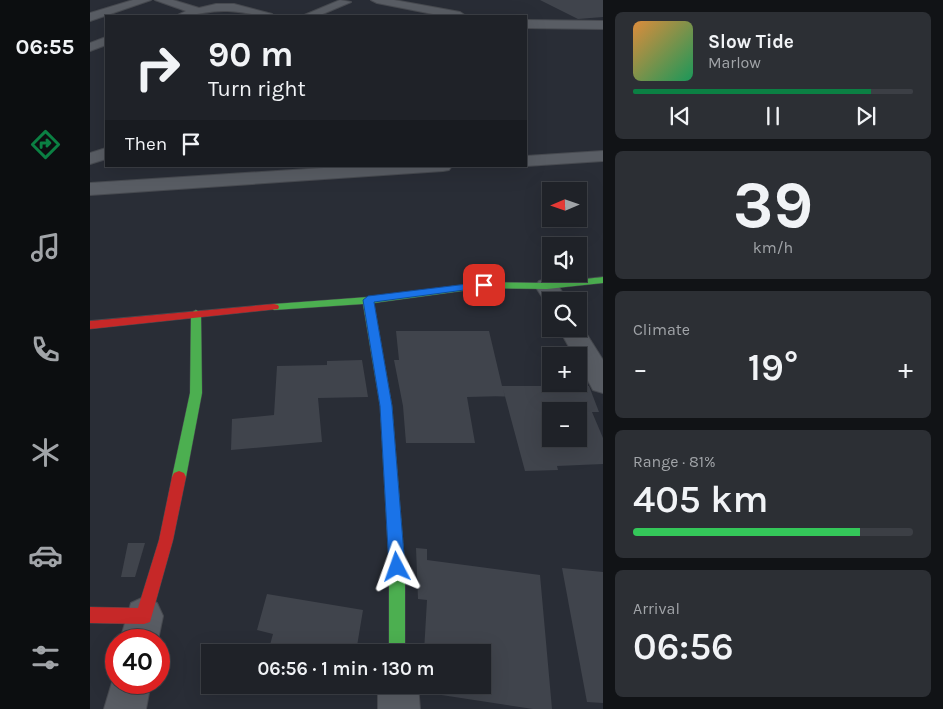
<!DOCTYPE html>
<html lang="en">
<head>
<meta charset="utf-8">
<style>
	body { margin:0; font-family:Karla,sans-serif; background:#2c2f34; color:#f1f3f6; height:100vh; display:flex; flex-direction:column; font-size:19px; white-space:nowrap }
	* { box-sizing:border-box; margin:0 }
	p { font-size:16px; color:#a1a4a8 }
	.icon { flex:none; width:28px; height:28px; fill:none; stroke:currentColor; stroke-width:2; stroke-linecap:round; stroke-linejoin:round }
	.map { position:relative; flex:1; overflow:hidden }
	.sheet { display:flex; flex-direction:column; gap:12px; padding:12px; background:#111316; width:340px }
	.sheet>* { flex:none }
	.guide { position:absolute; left:15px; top:15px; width:422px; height:152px; border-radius:0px; box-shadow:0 5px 20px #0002,0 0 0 1px #3c3f45; background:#1f2228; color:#f1f3f6; overflow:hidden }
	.needle { width:32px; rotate:268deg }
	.tools { position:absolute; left:452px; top:182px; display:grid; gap:10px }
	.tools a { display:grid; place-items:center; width:45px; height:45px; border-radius:0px; background:#1f2228; box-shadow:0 5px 20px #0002,0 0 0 1px #3c3f45; font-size:25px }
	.speed { position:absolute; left:15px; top:629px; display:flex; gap:10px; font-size:25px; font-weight:700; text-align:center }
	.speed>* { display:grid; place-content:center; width:65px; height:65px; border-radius:50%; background:#1f2228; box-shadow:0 5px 20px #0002,0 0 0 1px #3c3f45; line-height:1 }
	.speed .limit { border:8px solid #d22; background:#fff; color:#111 }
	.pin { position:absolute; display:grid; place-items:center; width:42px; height:42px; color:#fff; margin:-21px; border-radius:10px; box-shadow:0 2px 8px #0006 }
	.me { position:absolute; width:55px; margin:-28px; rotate:356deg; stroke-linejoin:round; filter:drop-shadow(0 0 4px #0008) }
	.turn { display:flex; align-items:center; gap:18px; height:105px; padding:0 20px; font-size:22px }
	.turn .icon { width:65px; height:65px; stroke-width:2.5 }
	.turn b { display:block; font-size:35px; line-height:42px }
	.then { display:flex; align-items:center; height:48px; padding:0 20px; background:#0003; gap:10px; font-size:19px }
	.big { font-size:38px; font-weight:600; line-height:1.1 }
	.sheet .widget { flex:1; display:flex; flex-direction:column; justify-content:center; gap:8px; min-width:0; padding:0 18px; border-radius:8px; background:#2c2f34 }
	.sheet .dial { align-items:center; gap:0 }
	.dial b { font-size:65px; line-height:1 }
	.song { display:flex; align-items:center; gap:15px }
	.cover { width:60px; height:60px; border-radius:8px; background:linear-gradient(135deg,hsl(30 70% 55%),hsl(150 70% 35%)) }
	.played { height:5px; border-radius:2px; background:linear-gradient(90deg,#0b8043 85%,#3c3f45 85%) }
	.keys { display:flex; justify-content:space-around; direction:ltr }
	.heat { display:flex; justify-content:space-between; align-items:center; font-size:28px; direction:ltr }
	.charge { height:8px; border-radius:4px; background:linear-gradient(90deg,#34c759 81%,#3c3f45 0) }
	.trip { position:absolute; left:111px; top:644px; width:290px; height:50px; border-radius:0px; background:#1f2228; box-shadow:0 5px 20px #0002,0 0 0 1px #3c3f45; font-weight:600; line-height:50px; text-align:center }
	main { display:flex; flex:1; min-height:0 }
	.dock { display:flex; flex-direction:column; width:90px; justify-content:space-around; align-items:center; background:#0c0e10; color:#a1a4a8 }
	.dock .icon { width:35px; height:35px }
	.dock .on { color:#0b8043 }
	.dock b { font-size:22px; color:#f1f3f6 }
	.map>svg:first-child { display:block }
	.building { fill:#40444c; fill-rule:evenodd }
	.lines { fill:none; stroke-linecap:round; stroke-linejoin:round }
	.street-casing { stroke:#474a50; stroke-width:2 }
	.fast-casing { stroke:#474a50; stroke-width:1 }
	.jam-casing { stroke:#474a50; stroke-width:1 }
	.street { fill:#595d64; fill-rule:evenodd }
	.fast { fill:#4caf50; fill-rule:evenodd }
	.jam { fill:#c62828; fill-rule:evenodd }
	.route { fill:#1a73e8; stroke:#114b97 }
</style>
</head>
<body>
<main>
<nav class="dock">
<b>06:55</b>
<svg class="icon on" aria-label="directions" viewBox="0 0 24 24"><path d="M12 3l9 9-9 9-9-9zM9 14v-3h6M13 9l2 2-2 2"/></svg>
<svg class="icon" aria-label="music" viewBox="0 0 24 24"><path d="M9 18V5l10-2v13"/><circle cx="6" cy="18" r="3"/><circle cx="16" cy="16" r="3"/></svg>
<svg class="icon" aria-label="phone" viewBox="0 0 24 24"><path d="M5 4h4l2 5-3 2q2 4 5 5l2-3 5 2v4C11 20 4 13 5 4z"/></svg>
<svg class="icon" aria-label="climate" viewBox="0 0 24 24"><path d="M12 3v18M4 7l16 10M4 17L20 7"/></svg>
<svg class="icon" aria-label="car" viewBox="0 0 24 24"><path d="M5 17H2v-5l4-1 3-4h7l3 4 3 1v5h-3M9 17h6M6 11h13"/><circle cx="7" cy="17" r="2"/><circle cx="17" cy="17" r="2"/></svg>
<svg class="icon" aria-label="filters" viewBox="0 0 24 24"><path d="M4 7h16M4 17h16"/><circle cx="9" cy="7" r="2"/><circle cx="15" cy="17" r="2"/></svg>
</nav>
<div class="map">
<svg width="513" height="709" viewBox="0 0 513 709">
	<rect width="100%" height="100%" fill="#292d36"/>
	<g class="building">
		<path d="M450 0H513V17L488 19Z"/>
		<path d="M306 331H399L412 386H499L509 412H502L513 438V464L467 466 468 470 435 471 413 389 415 396 377 397 385 443H316L313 406 304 360H309ZM461 411H489V439H461Z"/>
		<path d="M272 360 278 397 228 398 232 442 141 450 142 419 184 415 187 366 237 365V361Z"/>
		<path d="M38 543H55L45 577H31Z"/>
		<path d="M326 548 337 549V560L450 575 462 709H443L332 692V685H392V652H334L337 600 328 599Z"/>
		<path d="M472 568 513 572V703L497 702Z"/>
		<path d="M177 594 273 610 266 652H178L183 634 167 630Z"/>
	</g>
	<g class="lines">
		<g class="street-casing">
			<g id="street">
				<path d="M43 0H61L0 21V13Z"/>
				<path d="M65 0H83L109 8 126 4H144L182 14 184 16C168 17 153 11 137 11 120 10 104 16 86 16L96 11Z"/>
				<path d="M250 0 261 2 228 16H212Z"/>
				<path d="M281 0H304L370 12 376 16H353L287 3Z"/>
				<path d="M436 20 513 21V29L436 28Z"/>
				<path d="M16 37V45L0 51V43Z"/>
				<path d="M16 148V159L0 164V153Z"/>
				<path d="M513 151V161L436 166H435L436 156Z"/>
				<path d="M264 166H362L359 170 353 171 0 195V183Z"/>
				<path d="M457 279 465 281 478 301H461V307L458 306 445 286 449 281Z"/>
				<path d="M489 322 513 360V393L503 390 489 364V356H484L469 329H489Z"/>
				<path d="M54 597 67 603 73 616 68 640H30L41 603Z"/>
				<path d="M26 669V682H61L56 709H14Z"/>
				<path d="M288 685H328L330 709H288Z"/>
			</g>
		</g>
		<g class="fast-casing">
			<g id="fast">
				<path d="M513 277V283L457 289 394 288 284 303 302 406 315 567V652H299V567L290 406 273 304 184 310 179 307 184 304 278 297 394 282 457 283Z"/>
				<path d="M106 310 111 313 112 393 96 477 94 481 89 483 84 481 82 477 100 393 101 313Z"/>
			</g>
		</g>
		<g class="jam-casing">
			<g id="jam">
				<path d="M184 304 188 305 189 307 188 309 0 329V321Z"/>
				<path d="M89 471 94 473 96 477 83 540 60 622 54 624 0 623V607L48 608 69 540 82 477 84 473Z"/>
			</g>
		</g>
		<use href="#street" class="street"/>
		<use href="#fast" class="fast"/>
		<use href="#jam" class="jam"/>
	</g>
	<path class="route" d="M394 282H397V287L284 302 302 406 315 567 313 572 307 574 302 572 299 567 290 406 273 300 278 296Z"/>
</svg>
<div class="tools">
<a><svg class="needle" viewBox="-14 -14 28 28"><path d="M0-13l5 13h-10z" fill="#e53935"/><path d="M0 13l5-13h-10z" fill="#a1a4a8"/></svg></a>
<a><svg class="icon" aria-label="sound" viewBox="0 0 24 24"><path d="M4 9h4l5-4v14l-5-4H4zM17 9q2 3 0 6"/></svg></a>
<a><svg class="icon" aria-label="search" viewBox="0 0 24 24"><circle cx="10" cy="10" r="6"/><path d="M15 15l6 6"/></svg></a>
<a>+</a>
<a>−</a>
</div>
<div class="speed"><div class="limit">40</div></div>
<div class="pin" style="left:394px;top:285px;background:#d93025"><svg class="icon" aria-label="arrive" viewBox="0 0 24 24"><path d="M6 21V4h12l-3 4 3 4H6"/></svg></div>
<svg class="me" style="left:307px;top:567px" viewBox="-20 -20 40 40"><path d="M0-17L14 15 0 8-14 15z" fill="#1a73e8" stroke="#fff" stroke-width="4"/></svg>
<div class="trip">06:56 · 1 min · 130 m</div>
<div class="guide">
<div class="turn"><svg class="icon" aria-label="right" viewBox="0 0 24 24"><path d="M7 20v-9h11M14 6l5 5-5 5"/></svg><div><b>90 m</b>Turn right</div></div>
<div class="then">Then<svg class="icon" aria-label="arrive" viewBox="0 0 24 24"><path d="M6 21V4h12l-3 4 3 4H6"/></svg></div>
</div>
</div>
<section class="sheet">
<div class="widget">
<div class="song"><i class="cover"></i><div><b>Slow Tide</b><p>Marlow</p></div></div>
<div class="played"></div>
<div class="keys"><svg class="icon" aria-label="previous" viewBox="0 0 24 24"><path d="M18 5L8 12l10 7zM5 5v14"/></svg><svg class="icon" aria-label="pause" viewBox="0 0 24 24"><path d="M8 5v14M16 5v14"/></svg><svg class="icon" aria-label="next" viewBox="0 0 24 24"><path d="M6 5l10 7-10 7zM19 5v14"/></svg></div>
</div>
<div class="widget dial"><b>39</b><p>km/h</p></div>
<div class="widget"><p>Climate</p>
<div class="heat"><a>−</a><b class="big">19°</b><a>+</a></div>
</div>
<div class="widget"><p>Range · 81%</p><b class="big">405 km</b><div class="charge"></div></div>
<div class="widget"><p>Arrival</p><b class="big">06:56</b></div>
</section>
</main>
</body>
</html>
